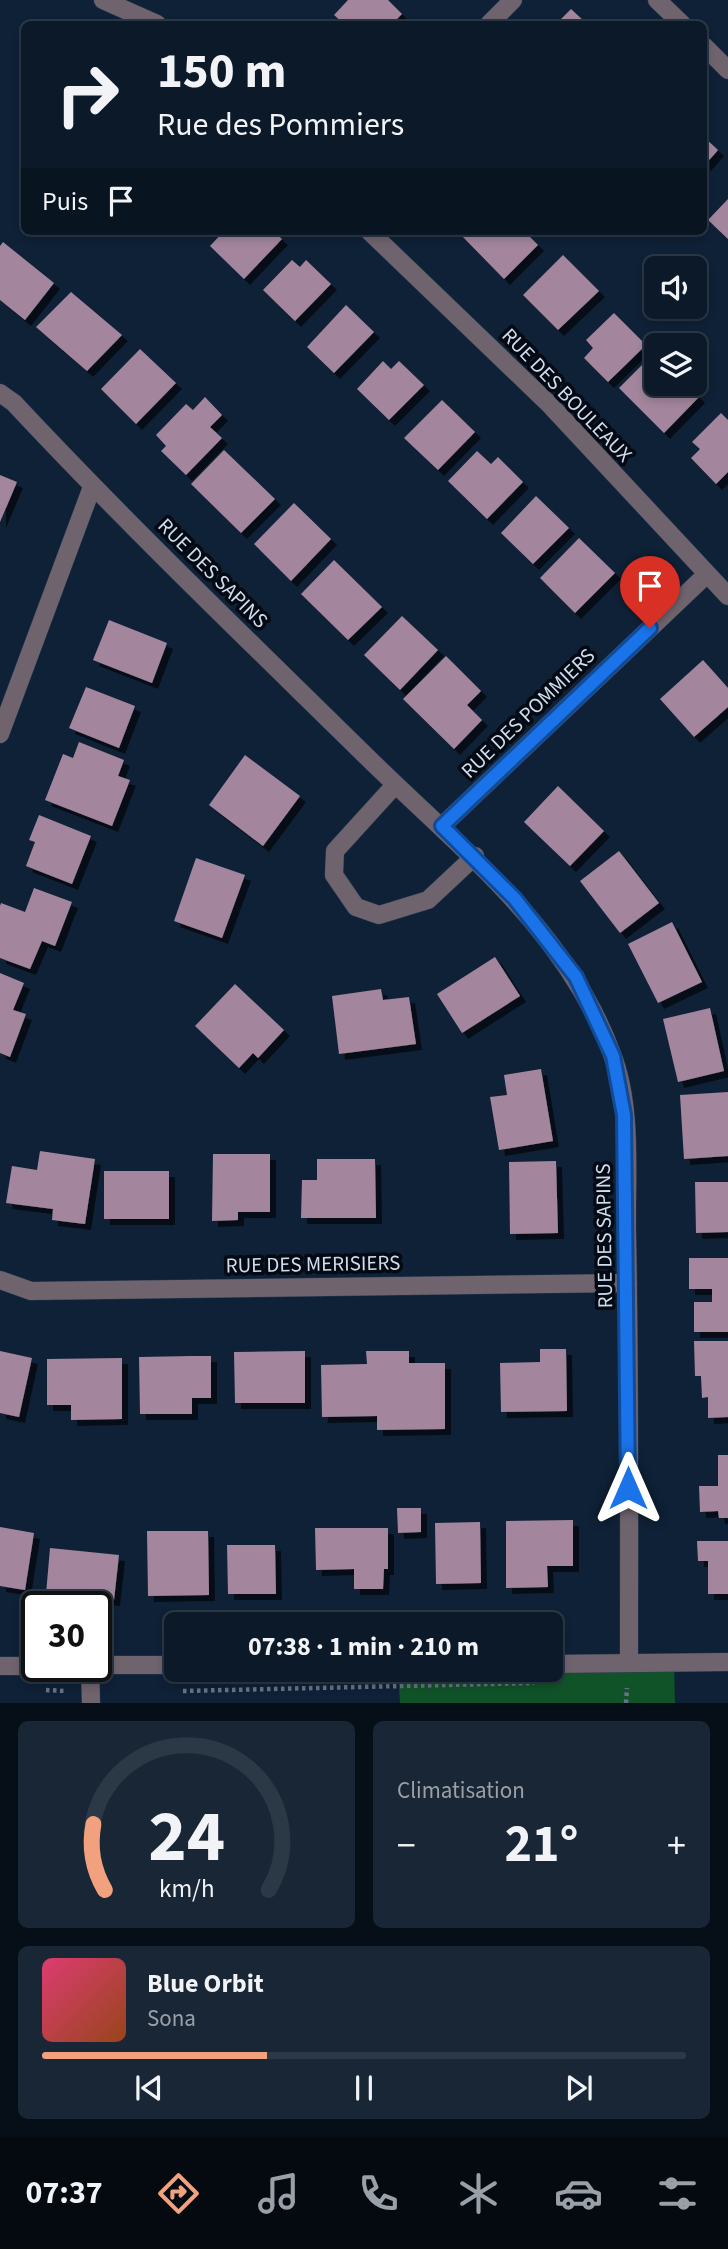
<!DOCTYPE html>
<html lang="fr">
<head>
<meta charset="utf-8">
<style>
	body { margin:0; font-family:"Source Sans 3",sans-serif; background:#192635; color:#f1f3f6; height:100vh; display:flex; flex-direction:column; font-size:26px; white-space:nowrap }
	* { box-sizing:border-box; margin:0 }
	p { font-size:23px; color:#9aa0a8 }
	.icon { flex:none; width:38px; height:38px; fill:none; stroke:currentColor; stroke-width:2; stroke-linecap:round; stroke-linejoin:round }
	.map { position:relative; height:1703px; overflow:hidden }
	.sheet { display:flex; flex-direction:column; gap:18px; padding:18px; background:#060e17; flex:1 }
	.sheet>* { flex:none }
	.hud { position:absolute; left:21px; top:21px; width:686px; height:214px; border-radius:10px; box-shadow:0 4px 10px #0003,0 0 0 2px #2b3846; background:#0b1929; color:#f1f3f6; overflow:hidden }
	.buttons { position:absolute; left:644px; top:256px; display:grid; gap:14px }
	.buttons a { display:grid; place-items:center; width:63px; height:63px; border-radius:10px; background:#0b1929; box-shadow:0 4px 10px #0003,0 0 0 2px #2b3846; font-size:35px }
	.speed { position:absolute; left:21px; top:1591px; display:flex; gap:14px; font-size:35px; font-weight:700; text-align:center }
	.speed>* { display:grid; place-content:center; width:91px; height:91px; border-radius:50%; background:#0b1929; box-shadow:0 4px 10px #0003,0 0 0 2px #2b3846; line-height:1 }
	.speed .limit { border:4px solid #111; border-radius:10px; background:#fff; color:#111 }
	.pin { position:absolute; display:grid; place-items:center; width:60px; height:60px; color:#fff; margin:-72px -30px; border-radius:50% 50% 50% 0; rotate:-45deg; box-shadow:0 0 7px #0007 }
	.pin .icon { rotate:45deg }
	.me { position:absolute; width:77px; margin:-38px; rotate:0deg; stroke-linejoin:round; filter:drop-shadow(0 0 5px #0008) }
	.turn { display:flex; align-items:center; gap:24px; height:147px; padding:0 21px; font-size:32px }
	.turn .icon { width:91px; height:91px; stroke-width:2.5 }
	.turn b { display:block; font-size:49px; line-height:60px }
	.then { display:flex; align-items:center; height:66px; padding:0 21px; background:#0003; gap:14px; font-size:26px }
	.big { font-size:52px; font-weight:700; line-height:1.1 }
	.sheet .widget { flex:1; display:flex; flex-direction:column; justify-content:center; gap:10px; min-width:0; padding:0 24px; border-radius:10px; background:#192635 }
	.sheet .dial { align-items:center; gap:0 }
	.dial svg { height:182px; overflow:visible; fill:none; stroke:#2b3846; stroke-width:7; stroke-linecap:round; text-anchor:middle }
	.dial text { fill:#f1f3f6; stroke:none }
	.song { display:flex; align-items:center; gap:21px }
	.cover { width:84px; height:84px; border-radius:10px; background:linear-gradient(135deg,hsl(340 70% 55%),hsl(20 70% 35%)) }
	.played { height:7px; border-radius:4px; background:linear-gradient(90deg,#f1a17d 35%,#2b3846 35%) }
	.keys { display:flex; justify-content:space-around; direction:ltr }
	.heat { display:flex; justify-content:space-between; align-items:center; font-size:38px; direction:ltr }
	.sheet .tiles { flex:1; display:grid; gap:18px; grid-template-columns:1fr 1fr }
	.widget:last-child { grid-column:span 2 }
	.trip { position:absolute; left:164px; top:1612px; width:399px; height:70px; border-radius:10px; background:#0b1929; box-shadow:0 4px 10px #0003,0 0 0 2px #2b3846; font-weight:700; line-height:70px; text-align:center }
	.menu { display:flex; height:112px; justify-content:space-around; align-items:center; background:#040a10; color:#9aa0a8 }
	.menu .icon { width:49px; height:49px }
	.menu .active { color:#f1a17d }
	.menu b { font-size:32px; color:#f1f3f6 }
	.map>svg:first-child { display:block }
	.green { fill:#105329 }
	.building { fill:#a3869d; filter:url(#shadow) }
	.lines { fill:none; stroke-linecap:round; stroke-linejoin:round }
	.minor-casing { stroke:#2a3b50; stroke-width:19 }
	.path { stroke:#657487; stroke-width:4.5; stroke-dasharray:3.5 3.5; stroke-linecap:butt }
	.minor { stroke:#6f646e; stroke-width:18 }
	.route-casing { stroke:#114b97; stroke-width:18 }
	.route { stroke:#1a73e8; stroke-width:12 }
	.labels { text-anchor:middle; stroke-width:7; stroke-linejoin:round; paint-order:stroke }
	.street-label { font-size:21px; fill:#d1ddec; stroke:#040a14 }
</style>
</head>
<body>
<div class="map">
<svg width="728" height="1703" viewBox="0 0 728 1703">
	<defs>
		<filter id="shadow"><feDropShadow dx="6" dy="6" stdDeviation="0" flood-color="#0009"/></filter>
	</defs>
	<rect width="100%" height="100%" fill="#0f2137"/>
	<path class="green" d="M674 1662 675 1703H400L398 1670H551Z"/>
	<g class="building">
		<path d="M348 0H388L402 14 392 24H344L334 15Z"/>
		<path d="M571 9 585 22 588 24H556Z"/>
		<path d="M704 137 718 150 704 166Z"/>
		<path d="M728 199V239L708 220Z"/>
		<path d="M224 231H273L282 239 244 279 210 246Z"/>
		<path d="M465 231H524L538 245 504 279 461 235Z"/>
		<path d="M3 242 54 283 25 320 0 300V246Z"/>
		<path d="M563 255 599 291 558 330 523 295Z"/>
		<path d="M292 260 300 267 306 260 331 284 295 321 263 290Z"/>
		<path d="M71 292 122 335 87 371 36 327Z"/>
		<path d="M346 305 374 332 334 373 307 347Z"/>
		<path d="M614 313 646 345 608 382 584 358 593 348 586 340Z"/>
		<path d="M140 349 176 383 136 424 101 389Z"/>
		<path d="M655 352 656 383H686L699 397 664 433 619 388Z"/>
		<path d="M383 361 391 369 399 361 424 385 389 420 357 389Z"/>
		<path d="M205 397 222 415 210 427 222 438 186 475 161 451 166 446 156 435 186 404 193 410Z"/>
		<path d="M442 400 475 432 438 470 404 438Z"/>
		<path d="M721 413 728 420V472L716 484 691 458 700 449 692 442Z"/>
		<path d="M224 450 275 499 241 533 191 484Z"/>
		<path d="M477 451 491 464 498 457 523 482 487 519 448 481Z"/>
		<path d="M0 475 17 482 0 522Z"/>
		<path d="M536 496 569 528 533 564 501 533Z"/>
		<path d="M294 503 331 539 291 581 254 544Z"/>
		<path d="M579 538 615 573 575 613 540 578Z"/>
		<path d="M334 560 382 607 348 640 301 594Z"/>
		<path d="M402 616 438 650 400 690 364 655Z"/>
		<path d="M109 620 167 643 152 683 93 660Z"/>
		<path d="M446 656 481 691 467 705 482 720 454 749 403 699Z"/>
		<path d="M703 660 728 688V707L694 737 660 699Z"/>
		<path d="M86 687 135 706 119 748 69 728Z"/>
		<path d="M79 742 124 760 118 776 130 780 112 826 45 800 63 754 73 758Z"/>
		<path d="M245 755 300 796 263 846 209 805Z"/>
		<path d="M558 786 604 831 570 866 524 822Z"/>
		<path d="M39 815 91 836 72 884 26 866 35 842 29 840Z"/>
		<path d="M619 851 659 903 620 933 580 881Z"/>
		<path d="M196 858 245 875 222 938 174 921Z"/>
		<path d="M34 888 72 902 55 946 42 941 30 969 0 958V906L1 903 25 912Z"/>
		<path d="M672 922 702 982 658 1003 628 944Z"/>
		<path d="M495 957 520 996 462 1033 437 994Z"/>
		<path d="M0 973 24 983 13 1010 26 1014 10 1057 0 1053Z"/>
		<path d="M235 984 284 1030 258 1058 253 1053 239 1068 195 1026Z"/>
		<path d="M381 989 383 1000 409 997 416 1044 339 1054 332 996Z"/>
		<path d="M710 1008 724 1071 678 1082 663 1019Z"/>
		<path d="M541 1069 553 1141 499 1150 490 1097 507 1095 504 1075Z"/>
		<path d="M728 1092V1156L684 1159 680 1095Z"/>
		<path d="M40 1151 95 1159 85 1224 52 1220 53 1209 6 1203 12 1166 37 1170Z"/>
		<path d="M213 1154H270V1212H238V1220L212 1221Z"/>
		<path d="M317 1159H375L376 1218H301L302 1180H317Z"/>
		<path d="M556 1161 558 1233 510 1234 509 1162Z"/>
		<rect x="104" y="1171" width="65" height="48"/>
		<path d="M695 1182H728V1232L696 1233Z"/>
		<path d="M689 1258H728V1332H694V1302H712V1289H689Z"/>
		<path d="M694 1341H728V1417L708 1418V1397L702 1398 701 1376H695Z"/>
		<path d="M540 1349H566L567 1411 501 1412 500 1363 540 1362Z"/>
		<path d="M0 1351 32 1358 19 1417 0 1413Z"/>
		<path d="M305 1351V1403H235L234 1352Z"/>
		<path d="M366 1351H409V1363H445V1429L377 1430V1416L322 1417 321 1365 367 1364Z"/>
		<path d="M191 1356H211V1398H192V1414H140L139 1357Z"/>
		<path d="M122 1358V1419L71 1420V1405H47V1359Z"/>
		<path d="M718 1455H728V1518H719L718 1511 700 1512 699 1486H718Z"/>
		<path d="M397 1508H421V1532L398 1533Z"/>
		<path d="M573 1520V1566H547L548 1587 506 1588V1521Z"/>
		<path d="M480 1522 481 1583 436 1584 435 1523Z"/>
		<path d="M0 1527 34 1533 25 1590 0 1586Z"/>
		<path d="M315 1528H388V1569H384L383 1589H354V1569L316 1570Z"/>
		<path d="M147 1531H208L209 1595 148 1596Z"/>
		<path d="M697 1541H728V1594H708V1561H698Z"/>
		<path d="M227 1545H275L276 1594H228Z"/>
		<path d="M50 1548 119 1555 114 1600 46 1594Z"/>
	</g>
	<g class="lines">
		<g class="minor-casing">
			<g id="minor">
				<path d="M103 0 157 24"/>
				<path d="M657 0 682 24"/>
				<path d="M489 24 513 0"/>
				<path d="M704 46 728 70"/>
				<path d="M369 231 550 405 728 596"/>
				<path d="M0 393 14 403C127 524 247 639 365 755 458 847 565 927 612 1054 633 1108 626 1176 627 1233 630 1376 629 1519 629 1662"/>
				<path d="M0 734 92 487"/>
				<path d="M395 785 335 851 334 875 356 907 379 915 428 900 475 856"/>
				<path d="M442 826 706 575"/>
				<path d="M0 1280 31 1291 628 1283"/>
				<path d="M551 1664 728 1662"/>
				<path d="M96 1665H177"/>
				<path d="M0 1666H37"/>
				<path d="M90 1666 91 1703"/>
			</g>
		</g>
		<g class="path">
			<path d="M46 1690 66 1691"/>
			<path d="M183 1691 534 1683"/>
			<path d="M626 1703 627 1688"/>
		</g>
		<use href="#minor" class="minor"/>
	</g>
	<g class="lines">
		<g class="route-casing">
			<path id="route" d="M628 1488 624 1115 613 1056 576 977 515 899 442 826 650 628"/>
		</g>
		<use href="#route" class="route"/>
	</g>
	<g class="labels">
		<g class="street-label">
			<text transform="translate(567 395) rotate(46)" y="7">RUE DES BOULEAUX</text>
			<text transform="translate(213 573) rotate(45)" y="7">RUE DES SAPINS</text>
			<text transform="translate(528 713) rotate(-44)" y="7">RUE DES POMMIERS</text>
			<text transform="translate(604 1236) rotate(-91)" y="7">RUE DES SAPINS</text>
			<text transform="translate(313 1264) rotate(-1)" y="7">RUE DES MERISIERS</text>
		</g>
	</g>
</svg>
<div class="buttons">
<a><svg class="icon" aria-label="sound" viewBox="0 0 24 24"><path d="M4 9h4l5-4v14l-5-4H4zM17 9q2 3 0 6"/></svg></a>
<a><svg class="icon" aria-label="layers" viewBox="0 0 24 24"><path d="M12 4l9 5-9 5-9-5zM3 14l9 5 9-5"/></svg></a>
</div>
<div class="speed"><div class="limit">30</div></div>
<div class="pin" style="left:650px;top:628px;background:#d93025"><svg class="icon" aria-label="arrive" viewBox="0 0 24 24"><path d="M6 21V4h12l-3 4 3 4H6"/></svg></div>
<svg class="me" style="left:628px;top:1488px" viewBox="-20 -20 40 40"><path d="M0-17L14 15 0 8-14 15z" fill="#1a73e8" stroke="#fff" stroke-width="4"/></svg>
<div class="trip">07:38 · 1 min · 210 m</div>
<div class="hud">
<div class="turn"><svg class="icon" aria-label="right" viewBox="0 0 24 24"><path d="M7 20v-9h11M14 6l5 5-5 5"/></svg><div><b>150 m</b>Rue des Pommiers</div></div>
<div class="then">Puis<svg class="icon" aria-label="arrive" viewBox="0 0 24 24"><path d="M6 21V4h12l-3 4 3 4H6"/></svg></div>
</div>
</div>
<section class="sheet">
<div class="tiles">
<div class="widget dial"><svg viewBox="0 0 100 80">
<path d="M14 69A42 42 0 1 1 86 69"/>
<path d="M14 69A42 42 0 0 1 9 40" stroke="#f1a17d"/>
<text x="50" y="56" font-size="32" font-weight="700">24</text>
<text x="50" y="72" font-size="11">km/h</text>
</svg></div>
<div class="widget"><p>Climatisation</p>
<div class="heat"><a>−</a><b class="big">21°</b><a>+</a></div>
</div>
<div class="widget">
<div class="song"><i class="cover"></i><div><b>Blue Orbit</b><p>Sona</p></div></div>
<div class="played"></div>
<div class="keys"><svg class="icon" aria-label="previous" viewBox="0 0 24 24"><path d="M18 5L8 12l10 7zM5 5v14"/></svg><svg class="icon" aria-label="pause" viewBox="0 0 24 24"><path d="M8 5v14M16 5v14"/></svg><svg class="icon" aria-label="next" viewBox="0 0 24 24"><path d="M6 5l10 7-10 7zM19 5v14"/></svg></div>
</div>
</div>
</section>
<nav class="menu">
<b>07:37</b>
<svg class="icon active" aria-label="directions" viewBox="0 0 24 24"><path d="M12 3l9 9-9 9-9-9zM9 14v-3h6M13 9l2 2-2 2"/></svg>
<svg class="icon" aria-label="music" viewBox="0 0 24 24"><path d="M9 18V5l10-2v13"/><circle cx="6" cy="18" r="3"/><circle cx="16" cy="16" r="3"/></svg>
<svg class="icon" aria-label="phone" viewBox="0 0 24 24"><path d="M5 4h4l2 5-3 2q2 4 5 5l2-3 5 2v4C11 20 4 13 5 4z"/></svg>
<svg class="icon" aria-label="climate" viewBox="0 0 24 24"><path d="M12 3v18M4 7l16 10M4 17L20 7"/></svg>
<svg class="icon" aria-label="car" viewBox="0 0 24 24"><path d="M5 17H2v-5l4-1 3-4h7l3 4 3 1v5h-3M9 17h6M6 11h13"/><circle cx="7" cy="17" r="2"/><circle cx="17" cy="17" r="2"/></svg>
<svg class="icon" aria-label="filters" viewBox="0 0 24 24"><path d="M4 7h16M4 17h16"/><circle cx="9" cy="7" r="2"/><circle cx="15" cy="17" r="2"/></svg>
</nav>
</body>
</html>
